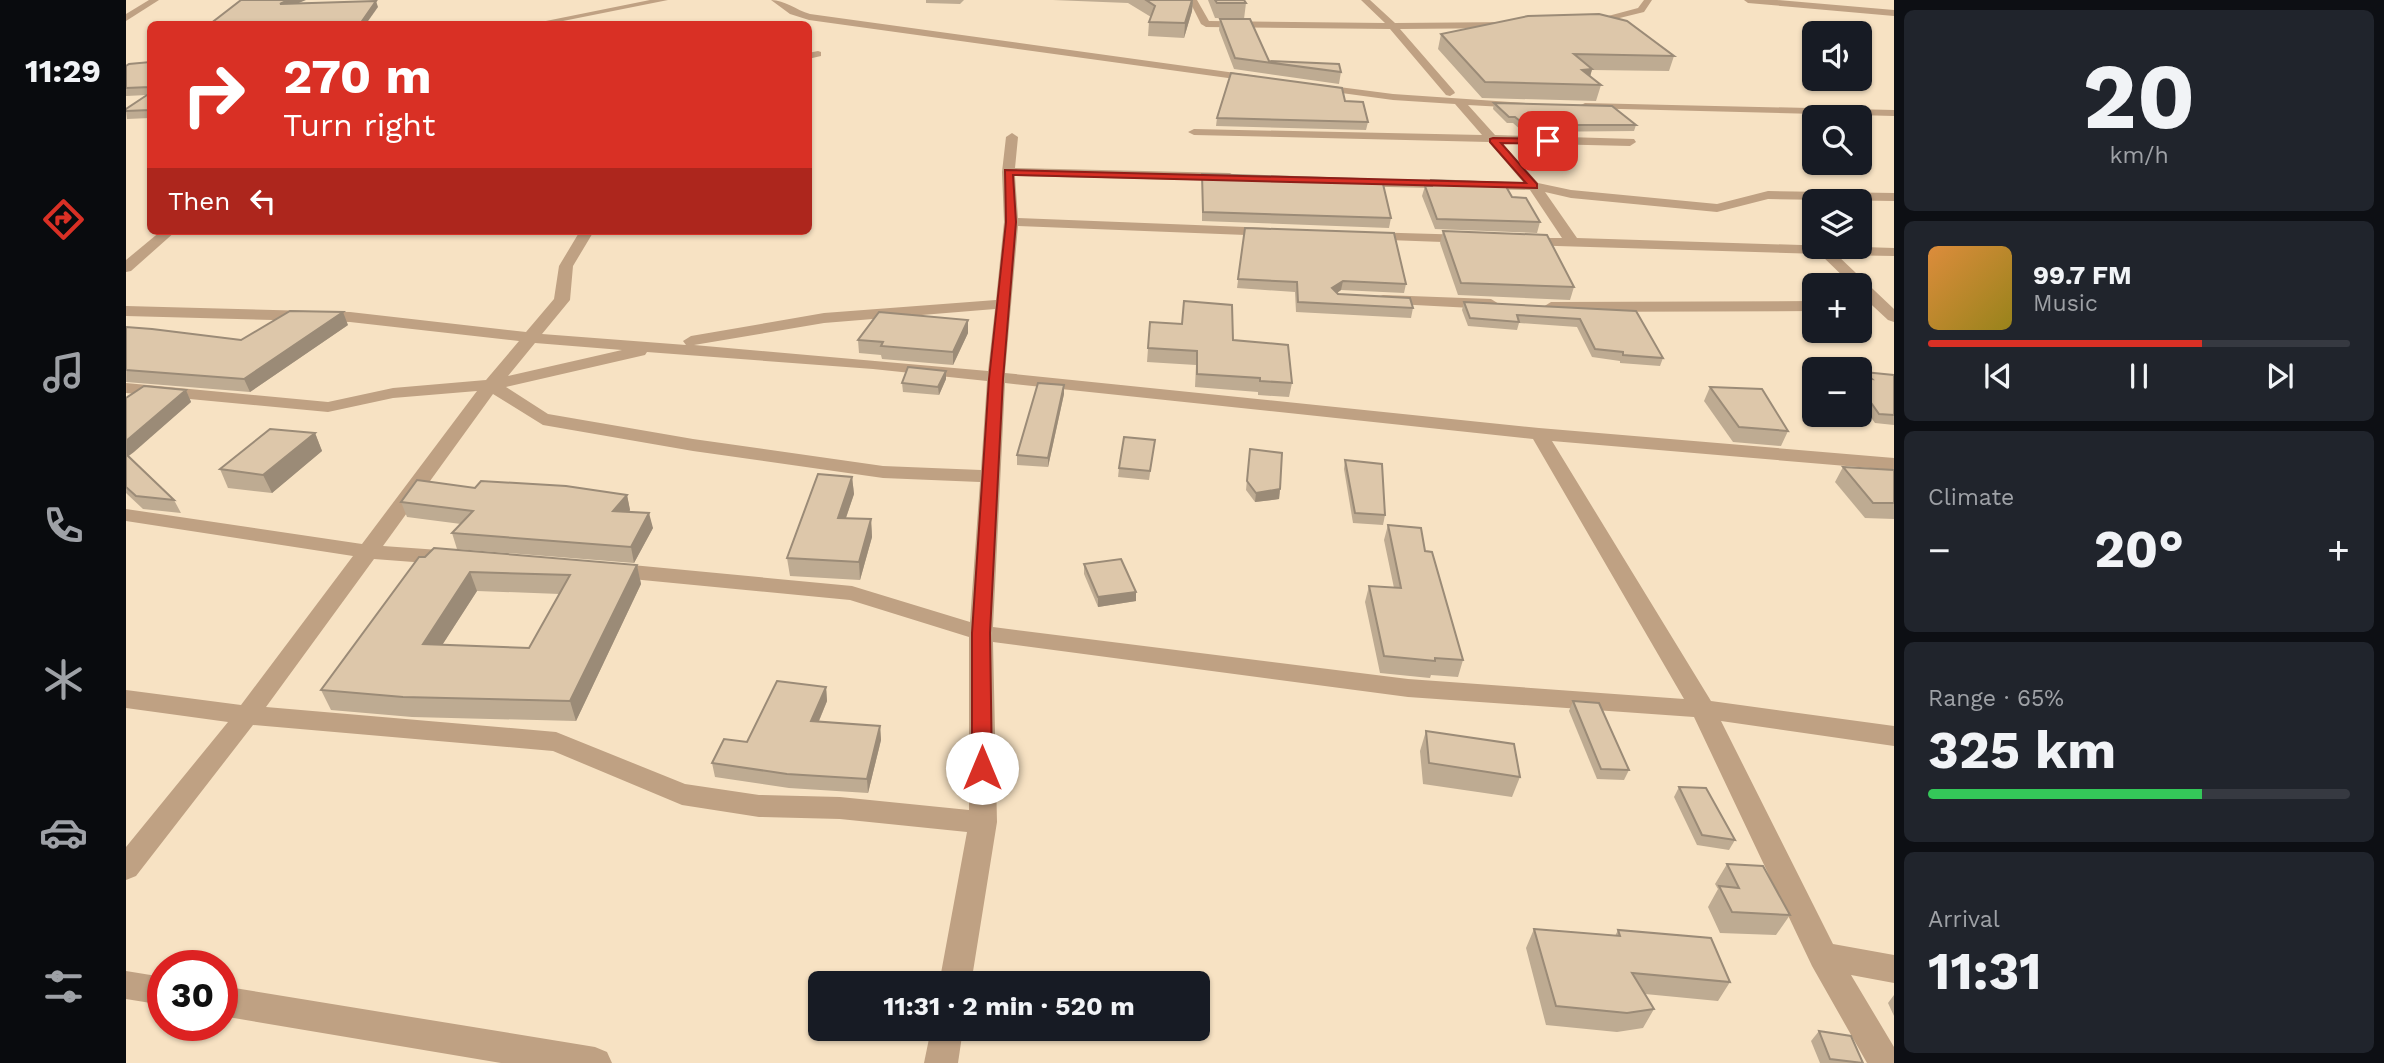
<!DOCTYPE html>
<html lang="en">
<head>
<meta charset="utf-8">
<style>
	body { margin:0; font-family:"Work Sans",sans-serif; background:#20242c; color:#f1f3f6; height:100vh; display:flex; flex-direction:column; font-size:26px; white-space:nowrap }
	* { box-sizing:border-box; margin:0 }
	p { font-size:23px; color:#9ea1a6 }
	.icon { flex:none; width:38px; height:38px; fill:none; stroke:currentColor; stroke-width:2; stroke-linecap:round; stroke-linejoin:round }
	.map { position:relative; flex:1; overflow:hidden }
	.details { display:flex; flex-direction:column; gap:10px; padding:10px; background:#0d0f14; width:490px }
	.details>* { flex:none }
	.hud { position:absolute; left:21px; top:21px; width:665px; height:214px; border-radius:10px; box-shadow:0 2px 5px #0004; background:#d93025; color:#fff; overflow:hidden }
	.controls { position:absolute; left:1676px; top:21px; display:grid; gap:14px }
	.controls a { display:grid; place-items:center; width:70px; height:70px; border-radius:10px; background:#171b24; box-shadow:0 2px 5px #0004; font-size:35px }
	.speed { position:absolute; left:21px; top:950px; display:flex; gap:14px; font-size:35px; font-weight:700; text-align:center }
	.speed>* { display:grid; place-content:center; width:91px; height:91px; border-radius:50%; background:#171b24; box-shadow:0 2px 5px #0004; line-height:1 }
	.speed .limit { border:10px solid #d22; background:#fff; color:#111 }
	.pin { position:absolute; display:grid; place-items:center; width:60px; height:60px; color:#fff; margin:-30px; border-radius:14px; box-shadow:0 4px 10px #0006 }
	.me { position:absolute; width:77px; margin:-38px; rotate:0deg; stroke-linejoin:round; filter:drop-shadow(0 0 5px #0008) }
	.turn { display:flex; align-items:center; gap:24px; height:147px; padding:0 21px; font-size:32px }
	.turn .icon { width:91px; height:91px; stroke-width:2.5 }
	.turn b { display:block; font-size:49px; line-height:60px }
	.then { display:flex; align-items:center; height:66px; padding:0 21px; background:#0003; gap:14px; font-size:26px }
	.big { font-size:52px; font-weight:700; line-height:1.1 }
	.details .tile { flex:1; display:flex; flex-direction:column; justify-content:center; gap:10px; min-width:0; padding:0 24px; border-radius:10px; background:#20242c }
	.details .dial { align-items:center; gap:0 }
	.dial b { font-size:91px; line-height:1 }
	.song { display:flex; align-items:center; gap:21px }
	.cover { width:84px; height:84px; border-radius:10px; background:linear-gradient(135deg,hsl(30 70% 55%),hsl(50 70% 35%)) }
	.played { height:7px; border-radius:4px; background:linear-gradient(90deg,#d93025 65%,#363941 65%) }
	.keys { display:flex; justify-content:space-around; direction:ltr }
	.heat { display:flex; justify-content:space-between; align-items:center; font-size:38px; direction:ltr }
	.charge { height:10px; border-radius:5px; background:linear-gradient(90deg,#34c759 65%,#363941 0) }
	.trip { position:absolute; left:682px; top:971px; width:402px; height:70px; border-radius:10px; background:#171b24; box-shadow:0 2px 5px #0004; font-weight:700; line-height:70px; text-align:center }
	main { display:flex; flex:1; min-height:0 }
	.menu { display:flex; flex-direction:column; width:126px; justify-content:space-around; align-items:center; background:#090b0e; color:#9ea1a6 }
	.menu .icon { width:49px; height:49px }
	.menu .current { color:#d93025 }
	.menu b { font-size:32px; color:#f1f3f6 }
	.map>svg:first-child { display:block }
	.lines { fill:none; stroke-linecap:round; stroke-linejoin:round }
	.minor { fill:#bfa183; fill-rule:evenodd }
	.wall { fill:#beab92; fill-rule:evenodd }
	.shaded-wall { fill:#9b8b77 }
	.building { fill:#ddc7aa; stroke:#9b8b77; stroke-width:2; fill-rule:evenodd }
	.route { fill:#d93025; stroke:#8d1f18; stroke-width:2 }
</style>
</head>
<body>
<main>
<nav class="menu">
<b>11:29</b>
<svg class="icon current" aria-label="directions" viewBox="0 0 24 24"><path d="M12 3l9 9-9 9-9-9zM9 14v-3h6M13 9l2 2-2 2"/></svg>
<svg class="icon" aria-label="music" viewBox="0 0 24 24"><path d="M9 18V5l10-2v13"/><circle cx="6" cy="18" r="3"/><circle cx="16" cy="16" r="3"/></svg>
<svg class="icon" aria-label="phone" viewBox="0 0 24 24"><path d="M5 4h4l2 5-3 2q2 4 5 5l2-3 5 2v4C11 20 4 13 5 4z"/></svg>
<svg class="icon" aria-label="climate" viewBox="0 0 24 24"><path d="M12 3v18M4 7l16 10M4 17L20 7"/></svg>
<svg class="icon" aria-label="car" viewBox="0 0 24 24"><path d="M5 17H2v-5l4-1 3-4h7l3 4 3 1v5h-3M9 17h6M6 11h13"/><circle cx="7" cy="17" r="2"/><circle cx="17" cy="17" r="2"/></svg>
<svg class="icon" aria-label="filters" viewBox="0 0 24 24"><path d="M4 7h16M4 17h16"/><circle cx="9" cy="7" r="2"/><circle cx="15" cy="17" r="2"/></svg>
</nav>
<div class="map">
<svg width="1768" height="1063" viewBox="0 0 1768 1063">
	<rect width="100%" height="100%" fill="#f7e2c3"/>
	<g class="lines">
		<g class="minor">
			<path d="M23 0H33L0 21V14Z"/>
			<path d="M524 0H542L422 24H405Z"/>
			<path d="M645 0C659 0 670 10 684 14L1131 76 1136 79 1131 82 683 20 664 14Z"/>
			<path d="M1063 0H1071L1083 21 1259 23 1235 0H1244L1269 23 1387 22 1392 25 1387 28 1274 29 1328 91 1329 93 1324 96 1320 95 1264 29 1080 27 1075 24Z"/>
			<path d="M1518 0H1526L1518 12 1461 26 1456 23 1512 8Z"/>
			<path d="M1618 0H1651L1768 10V16L1622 3Z"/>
			<path d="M692 51 695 52V56L682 59V53Z"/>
			<path d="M1190 84 1267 94 1399 103 1401 105 1395 108 1342 105 1369 135 1508 139 1510 142 1504 146 1376 143 1412 183 1445 190 1591 204 1642 191 1768 193V201L1642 199 1591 212 1445 198 1419 192 1451 238 1768 248V256L1711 255 1768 309V322L1762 320 1734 294V285H1726L1694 254 1397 245 1392 244V238H1436L1404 190 1217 186 1211 182 1217 178 1397 182 1363 142 1068 135 1062 132 1068 129 1356 135 1329 104 1267 100 1186 89 1185 87Z"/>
			<path d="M1459 103 1768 110V116L1455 108 1453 106Z"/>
			<path d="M886 133 892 137 889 168 1104 173 1110 177 1104 181 889 176 892 218 1145 228 1152 232 1145 236 892 226 879 373 1413 428 1768 458V470L1426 441 1585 701 1768 726V746L1595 721 1707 944 1768 955V983L1725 975 1768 1047V1063H1741L1686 966 1568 717 1282 697 867 642 871 822 845 984H813L841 832 714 819 633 817 556 805 427 751 127 725 10 876 0 880V847L102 722 0 708V690L115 705 227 556 0 521V509L236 544 351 391 267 398 202 412 0 393V383L202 402 267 388 360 380 393 341 224 322 0 316V306L224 312 400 332 428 299 433 266 454 231H468L447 266 444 300 416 334 560 345 557 341 565 336 698 313 870 300 878 222 876 172 880 137ZM869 309 862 371 568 345 698 323ZM409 343 496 350 382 376ZM521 352 747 369 861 381 855 470 757 466 567 439 422 414 380 387 519 355ZM879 383 1407 439 1558 699 1282 679 867 627ZM367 394 417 425 567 451 757 478 854 482 844 622 726 586 485 563 477 565 474 570 477 575 485 577 724 600 843 637V810L714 797 633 795 559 784 430 732 140 707 248 559 327 565 335 563 338 558 335 553 327 551 257 546Z"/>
			<path d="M35 231H50L5 271 0 272V260Z"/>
			<path d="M1240 232 1344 235 1351 239 1344 243 1235 239 1233 236Z"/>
			<path d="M1257 295 1365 299 1373 304 1365 309 1251 303 1249 300 1251 297Z"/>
			<path d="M1689 301V311L1425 312 1417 307 1425 302Z"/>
			<path d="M0 971 37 977V1005L0 999Z"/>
			<path d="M96 986 469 1047 481 1052 486 1063H375L96 1016Z"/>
			<path d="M805 1029H837L832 1063H798Z"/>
		</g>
	</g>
	<g class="wall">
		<path d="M800 0H838L834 4 800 3Z"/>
		<path d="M927 0H1067L1066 11 1058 38 1022 36 1023 22 1025 17 1002 3Z"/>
		<path d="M1082 0H1118L1120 3 1118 19 1089 18Z"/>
		<path d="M1094 19 1143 61 1215 72 1213 84 1108 69 1093 30Z"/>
		<path d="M1315 34 1548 56 1543 71 1466 70 1464 76 1475 85 1470 101 1356 98 1312 49Z"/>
		<path d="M24 62V118L1 119 0 111 21 95 0 96V66Z"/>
		<path d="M1219 101 1242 122 1240 130 1090 126 1091 118Z"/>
		<path d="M1368 103 1510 125 1508 131 1397 132 1387 123H1381L1367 109Z"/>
		<path d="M1076 174 1265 218 1263 228 1076 221Z"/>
		<path d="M1305 180 1386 197 1414 222 1411 233 1309 229 1296 196 1299 186H1303Z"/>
		<path d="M1119 228 1280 284 1278 293 1215 290 1211 293 1287 308 1285 318 1170 312 1169 292 1111 288Z"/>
		<path d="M1317 231 1448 287 1444 300 1332 295 1314 243Z"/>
		<path d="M1338 302 1510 311 1537 358 1534 366 1494 363V361L1466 357 1451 327 1393 323 1391 330 1342 326 1336 310Z"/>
		<path d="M1024 322 1107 340 1166 383 1163 397 1132 395V392L1069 387 1070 365 1021 362Z"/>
		<path d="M222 325 124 392 0 382V327L115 340Z"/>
		<path d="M842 333 827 365 756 359 755 355 733 353 732 340Z"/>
		<path d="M820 371V379L813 395 777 392 776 383Z"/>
		<path d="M1738 372 1768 375V425L1749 423 1734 402V378H1736Z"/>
		<path d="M938 385V394L922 467 891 465V455Z"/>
		<path d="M1584 387 1662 431 1655 446 1607 442 1578 401Z"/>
		<path d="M60 390 65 402 2 456 48 500 55 513 17 509 0 493V398Z"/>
		<path d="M189 433 196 451 146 493 102 488 94 469Z"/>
		<path d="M1029 440 1023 480 992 477 993 468Z"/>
		<path d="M1124 449 1154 489 1153 499 1129 502 1120 490Z"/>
		<path d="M1219 460 1259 515 1257 525 1227 523 1218 469Z"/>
		<path d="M1717 467 1768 470V519L1739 518 1709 482Z"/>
		<path d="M726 477 728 494 720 518 745 519 746 537 734 580 664 576 661 558Z"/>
		<path d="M349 488 501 495 504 510 503 512 527 528 508 563 331 549 326 533 335 524 281 517 275 502Z"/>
		<path d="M1262 525 1299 551 1337 660 1332 677 1305 675 1304 678 1254 673 1239 602 1243 586 1268 588 1258 540Z"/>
		<path d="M293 557 511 565 515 584 450 721 286 717 205 710 195 690ZM351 591 434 594 403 648 316 645Z"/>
		<path d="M958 564 1010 601 972 607 958 574Z"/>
		<path d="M700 687 701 701 693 721 754 726 755 740 742 793 663 788 589 777 586 763 621 742Z"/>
		<path d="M1447 701 1503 770 1498 780 1471 779 1443 711Z"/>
		<path d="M1300 731 1394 777 1386 797 1297 784 1294 751Z"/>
		<path d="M1553 787 1609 840 1603 850 1571 845 1548 797Z"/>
		<path d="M1601 864 1664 915 1650 935 1594 933 1582 907 1592 889 1589 884Z"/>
		<path d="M1408 929 1489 936 1492 930 1604 982 1592 1001 1519 994 1528 1009 1517 1028 1491 1032 1420 1025 1400 948Z"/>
		<path d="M1768 995V1016L1762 1003Z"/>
		<path d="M1693 1031 1737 1063H1694L1685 1041Z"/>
	</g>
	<g class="shaded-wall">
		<path d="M162 0H180L156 10 154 4Z"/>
		<path d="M1067 0 1066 11 1058 38 1059 23Z"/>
		<path d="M250 1 252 7 240 24H234Z"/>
		<path d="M1466 69 1462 85 1456 70Z"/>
		<path d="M1217 281 1215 290 1204 298 1206 288Z"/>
		<path d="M217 312 222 325 124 392 118 379Z"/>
		<path d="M842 320V333L827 365V352Z"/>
		<path d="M820 371V379L813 395 812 387Z"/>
		<path d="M938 385V394L922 467V458Z"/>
		<path d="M60 390 65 402 8 452 0 458V441Z"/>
		<path d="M189 433 196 451 146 493 137 475Z"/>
		<path d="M726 477 728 494 714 535 712 518Z"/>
		<path d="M1154 489 1153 499 1129 502 1130 493Z"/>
		<path d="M501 495 504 510 491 527 487 511Z"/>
		<path d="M523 513 527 528 508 563 505 547Z"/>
		<path d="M745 519 746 537 734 580 733 562Z"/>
		<path d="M511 565 515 584 450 721 444 701Z"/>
		<path d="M344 572 351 591 304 664 297 644Z"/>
		<path d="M1010 592V601L972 607V597Z"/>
		<path d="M700 687 701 701 687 735 685 721Z"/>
		<path d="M754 726 755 740 742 793 741 779Z"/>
	</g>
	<g class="building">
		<path d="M115 0H162L154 4 250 1 234 24H84Z"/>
		<path d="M1020 0H1066L1059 23 1023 22 1029 6Z"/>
		<path d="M1089 0H1118L1120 3H1091Z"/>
		<path d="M1473 14 1501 21 1548 56 1448 54 1466 69 1456 70 1475 85 1359 82 1315 34 1402 16Z"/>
		<path d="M1094 19H1124L1143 61 1213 64 1215 72 1109 58Z"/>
		<path d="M24 62V87L0 88V66L3 64Z"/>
		<path d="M1105 73 1216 88 1219 101 1237 102 1242 122 1091 118Z"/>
		<path d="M24 93V110L0 111V109Z"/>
		<path d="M1368 103 1486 106 1510 125H1399L1389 117H1383Z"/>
		<path d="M1076 174 1233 179 1236 182 1257 184 1265 218 1077 212Z"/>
		<path d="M1305 180 1378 183 1386 197 1400 198 1414 222 1311 219 1299 186H1306Z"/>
		<path d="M1119 228 1268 233 1280 284 1217 281 1206 288 1212 294 1284 298 1287 308 1172 302 1171 282 1112 279Z"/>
		<path d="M1317 231 1421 235 1448 287 1335 283Z"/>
		<path d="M1058 301 1106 305 1107 340 1162 345 1166 383 1134 381V378L1071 374V351L1022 348 1024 322 1056 324Z"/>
		<path d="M1338 302 1510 311 1537 358 1497 355V352L1469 349 1454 319 1391 315 1393 322 1344 318Z"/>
		<path d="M164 311 217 312 118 379 0 370V327L26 329 115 340Z"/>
		<path d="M753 312 842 320 827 352 755 346 757 342 732 340Z"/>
		<path d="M782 367 820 371 812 387 776 383Z"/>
		<path d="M1738 372 1768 375V415L1753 414 1734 387V378L1746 379Z"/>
		<path d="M912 383 938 385 922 458 891 455Z"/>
		<path d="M18 386 60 390 0 441V398Z"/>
		<path d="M1584 387 1636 389 1662 431 1613 427Z"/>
		<path d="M144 429 189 433 137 475 94 469Z"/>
		<path d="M998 437 1029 440 1024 471 993 468Z"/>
		<path d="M1124 449 1156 453 1154 489 1130 493 1121 481Z"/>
		<path d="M0 454 48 500 10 496 0 487Z"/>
		<path d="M1219 460 1256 464 1259 515 1229 513Z"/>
		<path d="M1717 467 1768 470V503H1747Z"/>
		<path d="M692 474 726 477 712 518 745 519 733 562 661 558Z"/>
		<path d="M291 480 349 488 355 481 440 486 501 495 487 511 523 513 505 547 326 533 347 511 275 502Z"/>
		<path d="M1262 525 1295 528 1299 551 1306 552 1337 660 1309 658V661L1258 656 1243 586 1275 588Z"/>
		<path d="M308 548 511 565 444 701 277 697 195 690 293 557H299ZM344 572 444 575 403 648 297 644Z"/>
		<path d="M995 559 1010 592 972 597 958 564Z"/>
		<path d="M651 681 700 687 685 721 754 726 741 779 661 774 586 763 598 739 621 742Z"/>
		<path d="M1447 701 1473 703 1503 770 1475 769Z"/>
		<path d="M1300 731 1388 744 1394 777 1303 763Z"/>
		<path d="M1553 787 1580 788 1609 840 1576 835Z"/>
		<path d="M1601 864 1637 866 1664 915 1606 912 1593 886 1613 888Z"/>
		<path d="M1408 929 1494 936 1492 930 1585 938 1604 982 1506 973 1528 1009 1501 1013 1430 1006Z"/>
		<path d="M1693 1031 1725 1036 1737 1063 1704 1059Z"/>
	</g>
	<path class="route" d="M1367 138 1425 139V143L1422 144 1375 143 1411 184V188L887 175 890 222 877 379 864 633 866 768 863 773 856 775 849 773 846 768V633L863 379 880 222 879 170 1400 183 1364 142V139Z"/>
</svg>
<div class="controls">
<a><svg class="icon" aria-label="sound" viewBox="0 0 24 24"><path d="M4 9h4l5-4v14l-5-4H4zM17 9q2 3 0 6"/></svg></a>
<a><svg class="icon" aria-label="search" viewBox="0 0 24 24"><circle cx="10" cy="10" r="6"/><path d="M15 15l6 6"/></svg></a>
<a><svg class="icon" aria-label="layers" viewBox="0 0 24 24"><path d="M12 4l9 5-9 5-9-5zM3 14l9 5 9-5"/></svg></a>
<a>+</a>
<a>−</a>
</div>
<div class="speed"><div class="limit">30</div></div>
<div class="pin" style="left:1422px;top:141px;background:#d93025"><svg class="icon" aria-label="arrive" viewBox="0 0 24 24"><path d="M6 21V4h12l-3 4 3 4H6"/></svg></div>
<svg class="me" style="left:856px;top:768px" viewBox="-20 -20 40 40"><circle r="19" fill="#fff"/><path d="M0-13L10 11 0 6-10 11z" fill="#d93025"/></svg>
<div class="trip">11:31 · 2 min · 520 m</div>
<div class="hud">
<div class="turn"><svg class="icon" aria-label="right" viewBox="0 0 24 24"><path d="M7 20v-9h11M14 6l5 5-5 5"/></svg><div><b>270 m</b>Turn right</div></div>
<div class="then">Then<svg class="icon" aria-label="left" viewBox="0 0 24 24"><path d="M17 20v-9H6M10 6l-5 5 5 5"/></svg></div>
</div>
</div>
<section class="details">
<div class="tile dial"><b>20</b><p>km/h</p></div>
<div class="tile">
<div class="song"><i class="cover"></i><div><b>99.7 FM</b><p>Music</p></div></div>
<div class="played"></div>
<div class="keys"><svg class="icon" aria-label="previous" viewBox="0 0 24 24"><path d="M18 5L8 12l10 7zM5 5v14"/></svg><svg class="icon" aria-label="pause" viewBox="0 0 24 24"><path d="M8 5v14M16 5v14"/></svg><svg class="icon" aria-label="next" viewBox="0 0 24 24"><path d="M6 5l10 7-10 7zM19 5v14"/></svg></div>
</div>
<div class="tile"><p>Climate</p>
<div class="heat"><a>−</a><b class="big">20°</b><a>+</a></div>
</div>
<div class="tile"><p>Range · 65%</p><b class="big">325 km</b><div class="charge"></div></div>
<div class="tile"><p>Arrival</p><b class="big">11:31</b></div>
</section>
</main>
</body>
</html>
